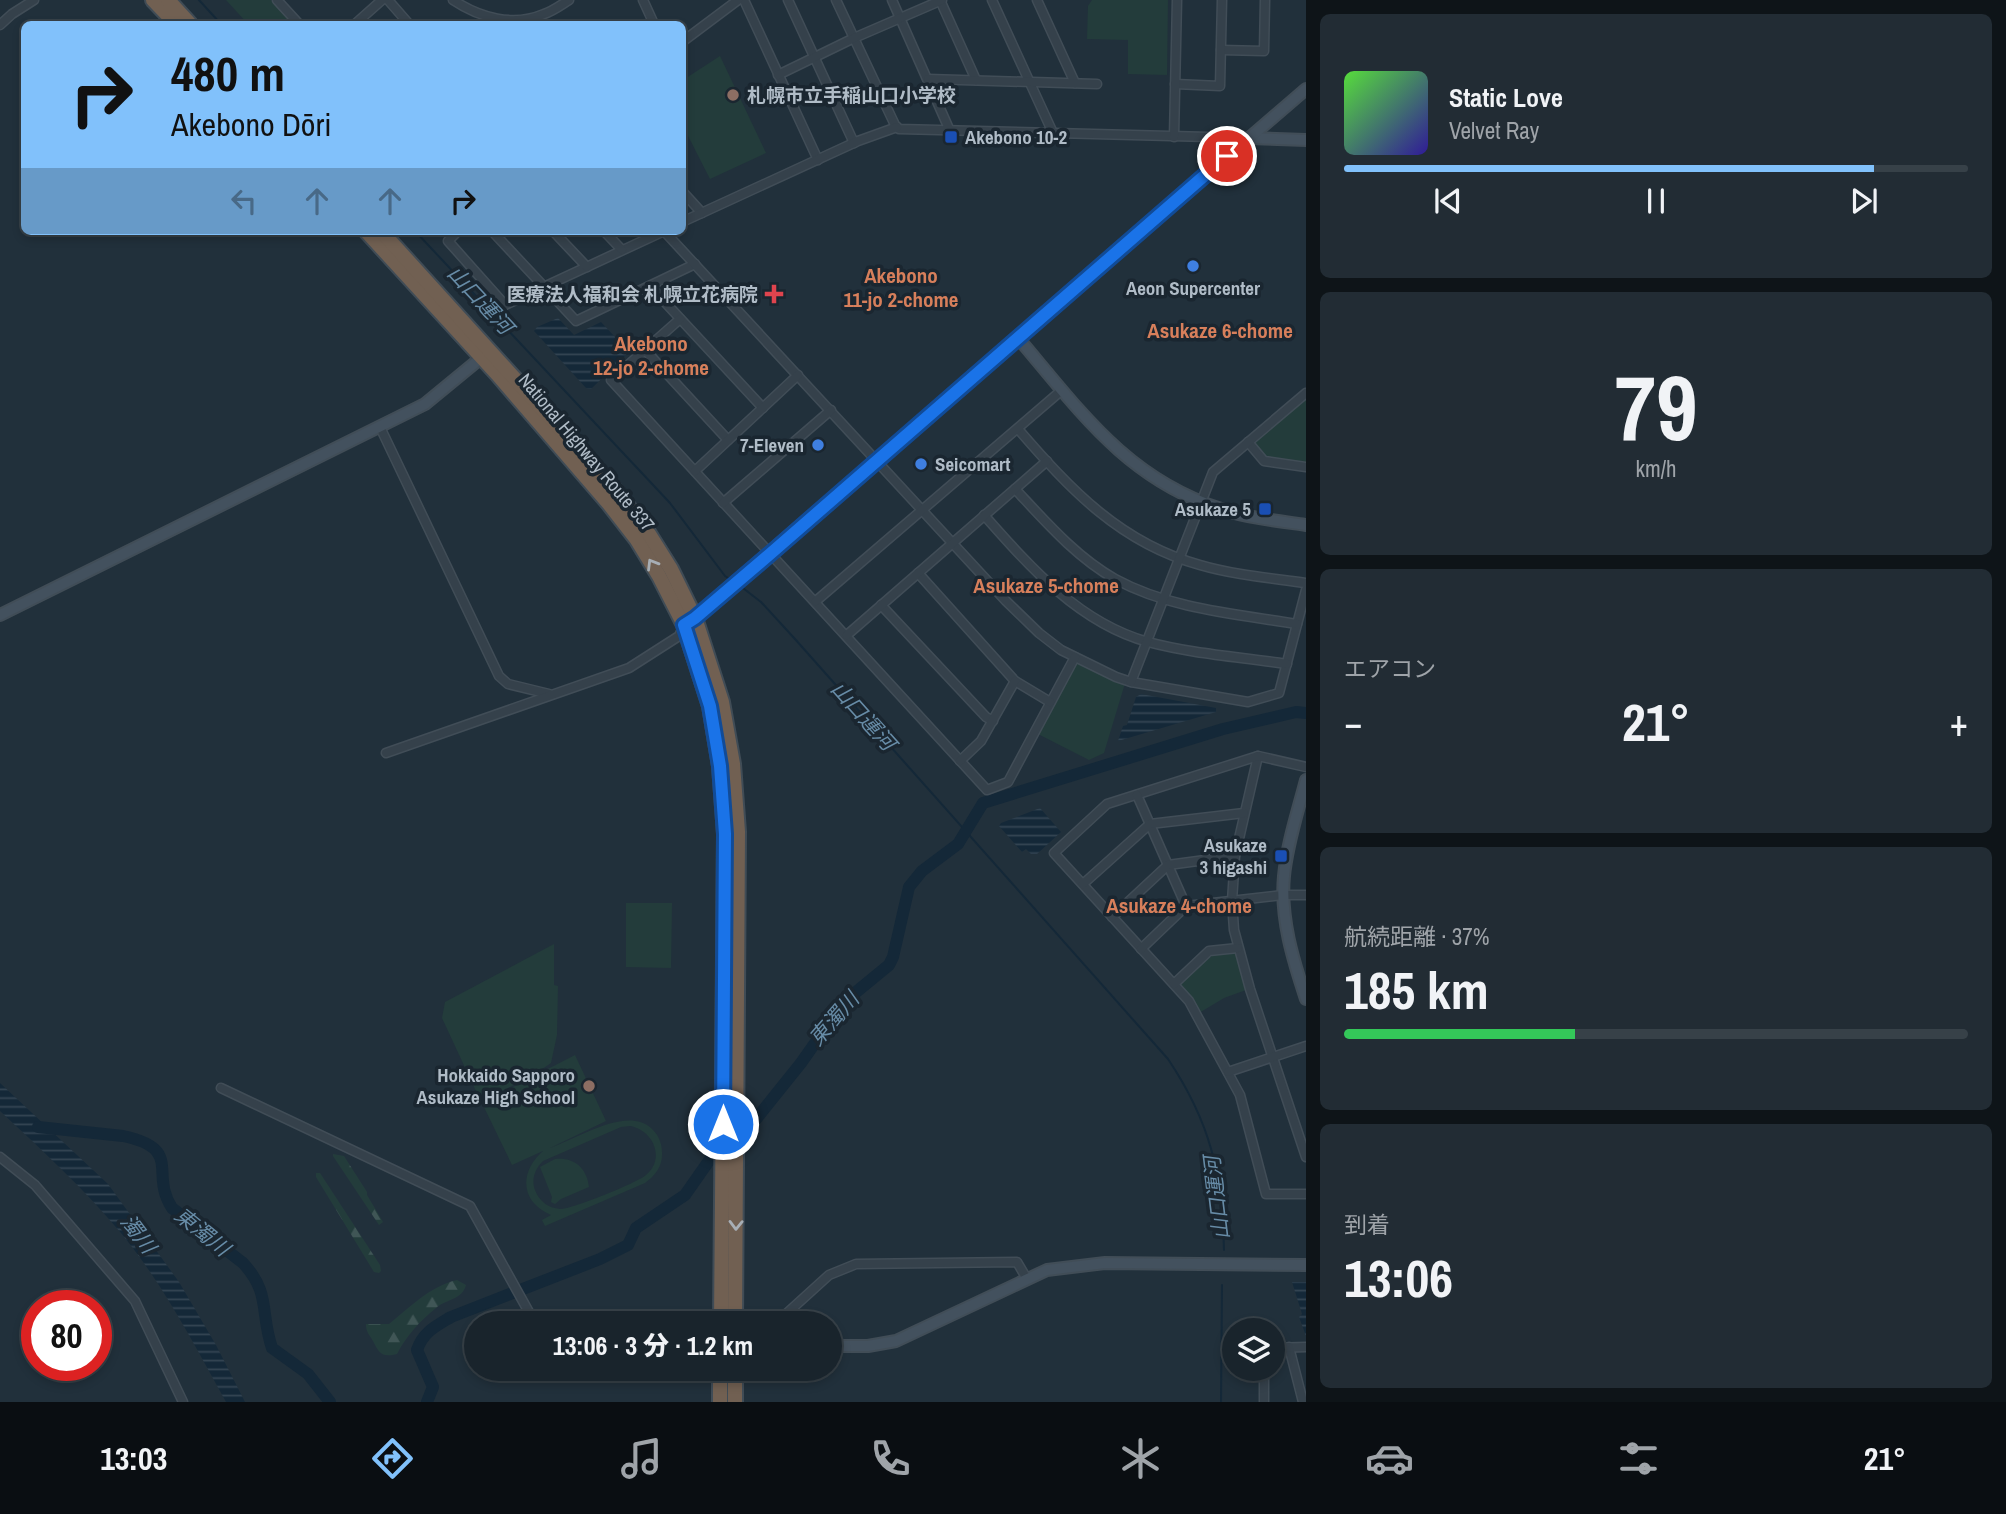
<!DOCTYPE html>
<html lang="ja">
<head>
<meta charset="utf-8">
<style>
	body { margin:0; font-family:"Archivo Narrow","Noto Sans JP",sans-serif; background:#222c34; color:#f1f3f6; height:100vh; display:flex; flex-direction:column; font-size:26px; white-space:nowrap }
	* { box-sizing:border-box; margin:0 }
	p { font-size:23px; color:#9fa4a9 }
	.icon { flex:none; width:38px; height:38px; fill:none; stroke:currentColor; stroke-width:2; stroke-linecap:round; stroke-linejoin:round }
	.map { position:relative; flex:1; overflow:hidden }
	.details { display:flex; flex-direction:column; gap:14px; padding:14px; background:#0e1418; width:700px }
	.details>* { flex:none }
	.hud { position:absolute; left:21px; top:21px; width:665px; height:214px; border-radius:10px; box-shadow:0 4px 10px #0003,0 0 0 2px #374148; background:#81c1fb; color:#111; overflow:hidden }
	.controls { position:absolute; left:1222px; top:1318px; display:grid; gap:14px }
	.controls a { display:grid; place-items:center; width:63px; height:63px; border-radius:50%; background:#19242c; box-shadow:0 4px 10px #0003,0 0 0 2px #374148; font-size:35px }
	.speed { position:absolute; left:21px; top:1290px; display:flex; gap:14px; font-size:35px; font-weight:700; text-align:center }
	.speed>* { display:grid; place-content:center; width:91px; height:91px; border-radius:50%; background:#19242c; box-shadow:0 4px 10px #0003,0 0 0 2px #374148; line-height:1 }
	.speed .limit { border:10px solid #d22; background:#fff; color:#111 }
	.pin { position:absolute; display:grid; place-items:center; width:60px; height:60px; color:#fff; margin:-30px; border:4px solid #fff; border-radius:50%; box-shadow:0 2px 7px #0007 }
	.me { position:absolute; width:77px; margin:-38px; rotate:0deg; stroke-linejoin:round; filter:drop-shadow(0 0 5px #0008) }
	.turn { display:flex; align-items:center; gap:24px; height:147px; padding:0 35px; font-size:32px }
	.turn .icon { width:91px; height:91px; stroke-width:2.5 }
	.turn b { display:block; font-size:49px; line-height:60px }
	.lanes { display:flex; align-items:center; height:66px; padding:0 35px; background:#0003; justify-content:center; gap:35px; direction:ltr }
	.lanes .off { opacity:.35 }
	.big { font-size:52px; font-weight:800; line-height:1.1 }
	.details .widget { flex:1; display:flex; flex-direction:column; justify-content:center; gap:10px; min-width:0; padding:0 24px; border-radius:10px; background:#222c34 }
	.details .dial { align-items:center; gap:0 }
	.dial b { font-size:91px; line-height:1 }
	.song { display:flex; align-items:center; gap:21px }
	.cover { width:84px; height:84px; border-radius:10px; background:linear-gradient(135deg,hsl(110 70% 55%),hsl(250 70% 35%)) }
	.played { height:7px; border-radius:4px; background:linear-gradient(90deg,#81c1fb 85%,#374148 85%) }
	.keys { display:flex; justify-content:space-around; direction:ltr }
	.heat { display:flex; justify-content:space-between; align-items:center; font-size:38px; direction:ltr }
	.charge { height:10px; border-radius:5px; background:linear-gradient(90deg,#34c759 37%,#374148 0) }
	.trip { position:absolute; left:464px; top:1311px; width:378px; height:70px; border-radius:35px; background:#19242c; box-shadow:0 4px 10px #0003,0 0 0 2px #374148; font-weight:800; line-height:70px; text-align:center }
	.tabs { display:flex; height:112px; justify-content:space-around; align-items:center; background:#0a0e12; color:#9fa4a9 }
	.tabs .icon { width:49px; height:49px }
	.tabs .current { color:#81c1fb }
	.tabs b { font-size:32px; color:#f1f3f6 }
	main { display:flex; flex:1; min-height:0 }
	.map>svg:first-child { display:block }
	.forest { fill:url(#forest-firs) }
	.park { fill:#233c3b; fill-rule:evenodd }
	.water { fill:url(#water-rules) }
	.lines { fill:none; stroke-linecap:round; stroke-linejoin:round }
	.stream { stroke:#142838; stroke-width:2 }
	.river { stroke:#142838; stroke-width:12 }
	.street-casing { stroke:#414d57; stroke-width:11 }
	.secondary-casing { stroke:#414d57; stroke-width:14 }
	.highway-casing { stroke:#404c56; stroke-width:18 }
	.street { stroke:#35414b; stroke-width:8 }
	.secondary { stroke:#43515e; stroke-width:10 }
	.highway { stroke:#716052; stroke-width:14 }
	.oneway { stroke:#a7aeb5 }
	.route-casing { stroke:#114b97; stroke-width:18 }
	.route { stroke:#1a73e8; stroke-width:12 }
	.education-dot { fill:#8d6e63; stroke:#1a2630; stroke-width:2.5 }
	.transit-dot { fill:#1a4fb4; stroke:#1a2630; stroke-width:2.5 }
	.shop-dot { fill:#3f7fe0; stroke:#1a2630; stroke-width:2.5 }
	.health-dot { fill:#e0444e; stroke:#1a2630; stroke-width:2.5 }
	.labels { text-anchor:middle; stroke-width:7; stroke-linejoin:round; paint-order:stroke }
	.poi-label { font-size:19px; font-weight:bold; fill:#b0bcc7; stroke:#1a2630; text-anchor:end }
	.street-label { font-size:19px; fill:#b0bcc7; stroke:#1a2630 }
	.neighbourhood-label { font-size:21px; font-weight:bold; fill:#d77f5b; stroke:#1a2630 }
	.water-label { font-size:21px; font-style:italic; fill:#678ca7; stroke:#1a2630 }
</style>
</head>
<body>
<main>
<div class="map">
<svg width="1306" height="1402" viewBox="0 0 1306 1402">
	<defs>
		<pattern id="forest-firs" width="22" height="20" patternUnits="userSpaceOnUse" patternTransform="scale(1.75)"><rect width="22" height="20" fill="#233c3b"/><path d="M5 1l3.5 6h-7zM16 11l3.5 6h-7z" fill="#405656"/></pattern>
		<pattern id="water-rules" width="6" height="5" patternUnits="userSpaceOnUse" patternTransform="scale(1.75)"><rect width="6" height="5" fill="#142838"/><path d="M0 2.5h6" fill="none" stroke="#344553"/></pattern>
	</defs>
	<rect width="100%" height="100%" fill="#21303b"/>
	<g class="forest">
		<path d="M333 1154 344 1156 367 1192V1195L383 1222 379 1225 333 1156Z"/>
		<path d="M316 1173H320L380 1265 381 1271 379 1273 374 1272 316 1177Z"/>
		<path d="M457 1280 466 1285C462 1300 446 1299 436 1308 421 1320 406 1336 397 1354 382 1358 379 1353 373 1341 369 1334 366 1332 366 1324H389C409 1308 430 1286 457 1280Z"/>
	</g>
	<g class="park">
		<path d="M226 0H271L294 24H248Z"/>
		<path d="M1092 0H1168L1167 75 1128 74V40L1087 39 1088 6Z"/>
		<path d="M720 56 766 153 710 179 683 126V80Z"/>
		<path d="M1306 393V467L1264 461 1248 442Z"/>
		<path d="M1075 657 1126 680 1104 753 1089 760 1034 732Z"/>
		<path d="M626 903H672L671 968 626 967Z"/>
		<path d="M554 944V985L558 986 557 1035 551 1063 535 1074 481 1102 442 1018 445 1002Z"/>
		<path d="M1235 950 1246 990 1224 998 1199 1013 1177 984 1214 954Z"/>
		<path d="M575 1055 606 1121 550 1148C577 1139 626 1106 651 1128 658 1134 662 1143 662 1152 663 1166 655 1176 645 1183L545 1226 542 1220 551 1215C520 1202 519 1172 543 1151L512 1165 482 1103ZM630 1126C653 1130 666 1158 646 1175 637 1183 570 1210 560 1209 548 1208 539 1201 535 1190 531 1179 535 1169 543 1161L621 1127Z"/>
		<path d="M555 1159C574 1157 587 1168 589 1187L561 1199 555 1204 551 1202 552 1197 540 1167Z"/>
	</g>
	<g class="water">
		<path d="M558 318 574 335 601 322 629 352 591 389 586 388 534 331 537 327Z"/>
		<path d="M1141 694 1216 708V712L1118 741 1123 726 1127 725 1136 697Z"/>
		<path d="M1040 808 1061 832 1037 854H1031L1026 849 1022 852 999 826 1001 823Z"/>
		<path d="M0 1083 108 1184 179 1282 216 1345 245 1402H226C194 1344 163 1284 121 1233 84 1189 42 1150 0 1111Z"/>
		<path d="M1292 1282H1306V1336L1299 1317 1302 1314Z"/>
	</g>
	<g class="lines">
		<g class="stream">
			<path d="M199 0 221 24"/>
			<path d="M415 231 670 503 725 576 731 580"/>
			<path d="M739 585 761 602 795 639 1168 1059C1211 1123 1222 1174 1224 1250"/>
			<path d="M1221 1402 1222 1285"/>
		</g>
		<g class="river">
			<path d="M38 1127 123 1136C184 1149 149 1173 172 1208L243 1263C271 1293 260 1313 272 1348L308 1374 330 1402"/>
			<path d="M427 1402 433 1387 417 1350C423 1332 436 1326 451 1317L600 1259 628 1245 636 1228 685 1195 713 1155 748 1129 801 1063 844 1002 889 965 893 957 909 887 922 871 958 844 983 803 1223 729 1296 712 1306 713"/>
		</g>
		<g class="street-casing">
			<g id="street">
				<path d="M277 0 299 24"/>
				<path d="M388 0 409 24"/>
				<path d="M453 0C480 18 513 27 544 14 553 11 561 5 569 0"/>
				<path d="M643 0 654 24"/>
				<path d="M744 0 818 160"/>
				<path d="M788 0 854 143"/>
				<path d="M836 0 895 125 899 129 1248 138"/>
				<path d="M892 0 950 131"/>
				<path d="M940 0 976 80"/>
				<path d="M992 0 1053 133"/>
				<path d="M1037 0 1075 83"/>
				<path d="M355 24 382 0"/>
				<path d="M0 25 12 14 34 0"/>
				<path d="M682 42 738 0"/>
				<path d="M1221 50 1264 51 1265 0"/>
				<path d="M778 75 854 38 942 0"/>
				<path d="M928 79 1097 84"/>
				<path d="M1175 84 1220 86 1222 0"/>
				<path d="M1174 137 1177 0"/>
				<path d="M682 191 702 213"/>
				<path d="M682 222 858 141 897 127"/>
				<path d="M458 231 448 241 505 305 664 231"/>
				<path d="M492 231 576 321 695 264"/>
				<path d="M553 231 587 267"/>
				<path d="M604 231 622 250"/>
				<path d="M664 231 1006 601 1039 633 1061 650 1116 677 1131 682 1248 702 1279 693 1306 590"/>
				<path d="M650 286 763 408"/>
				<path d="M680 319 611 380 987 790 1008 782 1075 657"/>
				<path d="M645 350 728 440"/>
				<path d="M380 427 499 676 508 684 549 694"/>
				<path d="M1018 429C1070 489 1120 543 1200 565 1234 575 1271 578 1306 583"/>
				<path d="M1248 442 1264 461 1306 467"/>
				<path d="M695 471 798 375"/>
				<path d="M1015 489C1045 521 1076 557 1115 579 1170 609 1236 614 1297 624"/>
				<path d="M723 503 831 410"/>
				<path d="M984 515C1030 567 1079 623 1148 642 1193 654 1241 657 1287 664"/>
				<path d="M918 573 1015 681 1050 702"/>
				<path d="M816 601 1062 390"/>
				<path d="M881 605 986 717 993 721"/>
				<path d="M847 635 1047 461"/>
				<path d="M1131 682 1213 472 1306 393"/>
				<path d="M386 753 629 668 679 636 683 627"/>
				<path d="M1258 756 1235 856 1232 901 1234 930 1250 989 1306 1157"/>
				<path d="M960 761 981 741 1015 681"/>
				<path d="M1306 767 1258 756 1107 804 1054 853 1189 1001 1240 1095 1266 1194H1306"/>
				<path d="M1137 795 1186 906"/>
				<path d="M1083 884 1150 824 1244 813"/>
				<path d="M1112 917 1168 865 1235 856"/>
				<path d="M1141 949 1186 906 1283 895H1306"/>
				<path d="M1174 984 1209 951 1238 948"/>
				<path d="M1228 1072 1306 1046"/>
				<path d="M221 1088 470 1206 535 1323"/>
				<path d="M0 1157 35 1185 135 1301 183 1402"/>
				<path d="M784 1323 786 1314 829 1275 856 1264 1017 1262 1027 1279"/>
				<path d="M1289 1347 1303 1402"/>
				<path d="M1272 1348 1306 1347"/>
				<path d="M1264 1402V1368"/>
			</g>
		</g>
		<g class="secondary-casing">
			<g id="secondary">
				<path d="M1248 138 1306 140"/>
				<path d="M1019 339C1080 411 1127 479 1221 509 1249 518 1278 521 1306 525"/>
				<path d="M0 615 425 404 487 353"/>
				<path d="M691 620 1306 89"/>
				<path d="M1306 780C1298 811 1287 844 1284 876 1280 918 1293 960 1306 999"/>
				<path d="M830 1346H868L896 1341 1047 1270 1105 1263 1306 1265"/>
			</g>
		</g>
		<g class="highway-casing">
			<g id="highway">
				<path d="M153 0 176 24"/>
				<path d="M168 0 190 24"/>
				<path d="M366 231 497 374 609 504 637 540 659 576 684 625 710 706 720 766 725 834 721 1323"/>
				<path d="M381 231 613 487 649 534 671 569 695 618 722 702 733 764 738 832 735 1323"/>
				<path d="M735 1368V1402"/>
				<path d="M720 1402V1368"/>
			</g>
		</g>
		<use href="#street" class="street"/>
		<use href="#secondary" class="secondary"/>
		<use href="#highway" class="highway"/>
	</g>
	<defs><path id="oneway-chevron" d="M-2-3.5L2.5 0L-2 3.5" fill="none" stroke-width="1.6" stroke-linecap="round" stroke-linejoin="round" transform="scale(1.75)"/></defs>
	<g class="oneway">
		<use href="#oneway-chevron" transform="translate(652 564) rotate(-121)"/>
		<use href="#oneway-chevron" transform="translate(736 1225) rotate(91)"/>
	</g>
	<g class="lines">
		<g class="route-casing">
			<path id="route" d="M723 1124 725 834 720 766 710 706 684 625 695 618 770 554 1227 156"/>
		</g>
		<use href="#route" class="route"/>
	</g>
	<g class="education-dot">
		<circle cx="733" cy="95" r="7"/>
		<circle cx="589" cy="1086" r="7"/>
	</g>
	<g class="transit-dot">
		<rect x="944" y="130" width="14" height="14" rx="3.5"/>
		<rect x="1258" y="502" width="14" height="14" rx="3.5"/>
		<rect x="1274" y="849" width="14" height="14" rx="3.5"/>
	</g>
	<g class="shop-dot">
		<circle cx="1193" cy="266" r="7"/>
		<circle cx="818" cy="445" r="7"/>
		<circle cx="921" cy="464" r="7"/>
	</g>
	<path class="health-dot" d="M770.5 283.5h7v7h7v7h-7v7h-7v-7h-7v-7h7z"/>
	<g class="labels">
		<g class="poi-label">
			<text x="747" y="102" text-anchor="start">札幌市立手稲山口小学校</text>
			<text x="965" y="144" text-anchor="start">Akebono 10-2</text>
			<text x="1193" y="295" text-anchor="middle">Aeon Supercenter</text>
			<text x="758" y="301">医療法人福和会 札幌立花病院</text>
			<text x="804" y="452">7-Eleven</text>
			<text x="935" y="471" text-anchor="start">Seicomart</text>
			<text x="1251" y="516">Asukaze 5</text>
			<text x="1267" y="852">Asukaze<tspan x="1267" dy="22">3 higashi</tspan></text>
			<text x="575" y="1082">Hokkaido Sapporo<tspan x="575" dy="22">Asukaze High School</tspan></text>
		</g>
		<g class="street-label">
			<text transform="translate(587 452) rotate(50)" y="7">National Highway Route 337</text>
		</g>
		<g class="neighbourhood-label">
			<text x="901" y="283">Akebono<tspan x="901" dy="24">11-jo 2-chome</tspan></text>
			<text x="1220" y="338">Asukaze 6-chome</text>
			<text x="651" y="351">Akebono<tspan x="651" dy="24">12-jo 2-chome</tspan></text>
			<text x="1046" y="593">Asukaze 5-chome</text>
			<text x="1179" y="913">Asukaze 4-chome</text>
		</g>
		<g class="water-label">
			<text transform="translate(480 300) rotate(47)" y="7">山口運河</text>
			<text transform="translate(863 716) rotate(48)" y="7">山口運河</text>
			<text transform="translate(834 1019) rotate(-49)" y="7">東濁川</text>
			<text transform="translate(1217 1198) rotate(-97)" y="7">山口運河</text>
			<text transform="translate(202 1232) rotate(39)" y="7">東濁川</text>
			<text transform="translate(138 1234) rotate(53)" y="7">濁川</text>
		</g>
	</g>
</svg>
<div class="controls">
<a><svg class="icon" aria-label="layers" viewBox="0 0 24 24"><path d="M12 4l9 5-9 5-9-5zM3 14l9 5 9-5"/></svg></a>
</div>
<div class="speed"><div class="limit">80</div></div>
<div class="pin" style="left:1227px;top:156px;background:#d93025"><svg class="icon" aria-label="arrive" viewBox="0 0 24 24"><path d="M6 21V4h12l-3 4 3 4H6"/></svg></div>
<svg class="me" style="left:723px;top:1124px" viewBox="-20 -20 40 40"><circle r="17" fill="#1a73e8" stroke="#fff" stroke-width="3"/><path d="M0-11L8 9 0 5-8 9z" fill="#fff"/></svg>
<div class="trip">13:06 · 3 分 · 1.2 km</div>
<div class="hud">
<div class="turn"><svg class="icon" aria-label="right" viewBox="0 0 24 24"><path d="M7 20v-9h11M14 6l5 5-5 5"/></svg><div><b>480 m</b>Akebono Dōri</div></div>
<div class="lanes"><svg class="icon off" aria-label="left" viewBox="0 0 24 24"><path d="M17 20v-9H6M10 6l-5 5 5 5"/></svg><svg class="icon off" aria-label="ahead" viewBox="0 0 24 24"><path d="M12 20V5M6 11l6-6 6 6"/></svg><svg class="icon off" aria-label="ahead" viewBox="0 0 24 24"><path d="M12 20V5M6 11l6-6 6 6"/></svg><svg class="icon" aria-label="right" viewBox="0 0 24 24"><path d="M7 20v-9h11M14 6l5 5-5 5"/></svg></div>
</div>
</div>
<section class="details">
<div class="widget">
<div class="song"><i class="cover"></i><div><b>Static Love</b><p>Velvet Ray</p></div></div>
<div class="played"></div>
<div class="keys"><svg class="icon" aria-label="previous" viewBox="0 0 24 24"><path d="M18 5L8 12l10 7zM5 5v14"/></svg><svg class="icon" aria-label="pause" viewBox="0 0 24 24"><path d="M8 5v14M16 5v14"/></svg><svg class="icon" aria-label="next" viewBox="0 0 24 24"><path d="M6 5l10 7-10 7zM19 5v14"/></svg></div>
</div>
<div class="widget dial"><b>79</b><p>km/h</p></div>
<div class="widget"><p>エアコン</p>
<div class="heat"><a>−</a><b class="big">21°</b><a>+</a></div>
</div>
<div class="widget"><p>航続距離 · 37%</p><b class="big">185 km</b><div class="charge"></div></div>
<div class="widget"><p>到着</p><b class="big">13:06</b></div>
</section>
</main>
<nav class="tabs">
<b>13:03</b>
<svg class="icon current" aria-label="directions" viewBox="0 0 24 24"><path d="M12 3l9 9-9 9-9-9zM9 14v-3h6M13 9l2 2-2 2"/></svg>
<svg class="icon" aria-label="music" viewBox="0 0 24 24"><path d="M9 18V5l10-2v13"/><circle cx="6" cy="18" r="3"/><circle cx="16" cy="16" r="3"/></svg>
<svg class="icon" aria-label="phone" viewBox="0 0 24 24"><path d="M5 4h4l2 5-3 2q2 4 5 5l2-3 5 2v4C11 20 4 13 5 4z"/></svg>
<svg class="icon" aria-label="climate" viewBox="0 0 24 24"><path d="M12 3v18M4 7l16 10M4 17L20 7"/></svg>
<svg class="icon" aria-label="car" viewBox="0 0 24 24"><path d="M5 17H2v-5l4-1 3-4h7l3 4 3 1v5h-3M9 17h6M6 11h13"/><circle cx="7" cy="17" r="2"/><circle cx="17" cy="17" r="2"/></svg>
<svg class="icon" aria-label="filters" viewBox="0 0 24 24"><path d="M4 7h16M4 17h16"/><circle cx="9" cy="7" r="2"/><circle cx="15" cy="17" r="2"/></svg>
<b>21°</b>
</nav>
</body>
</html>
